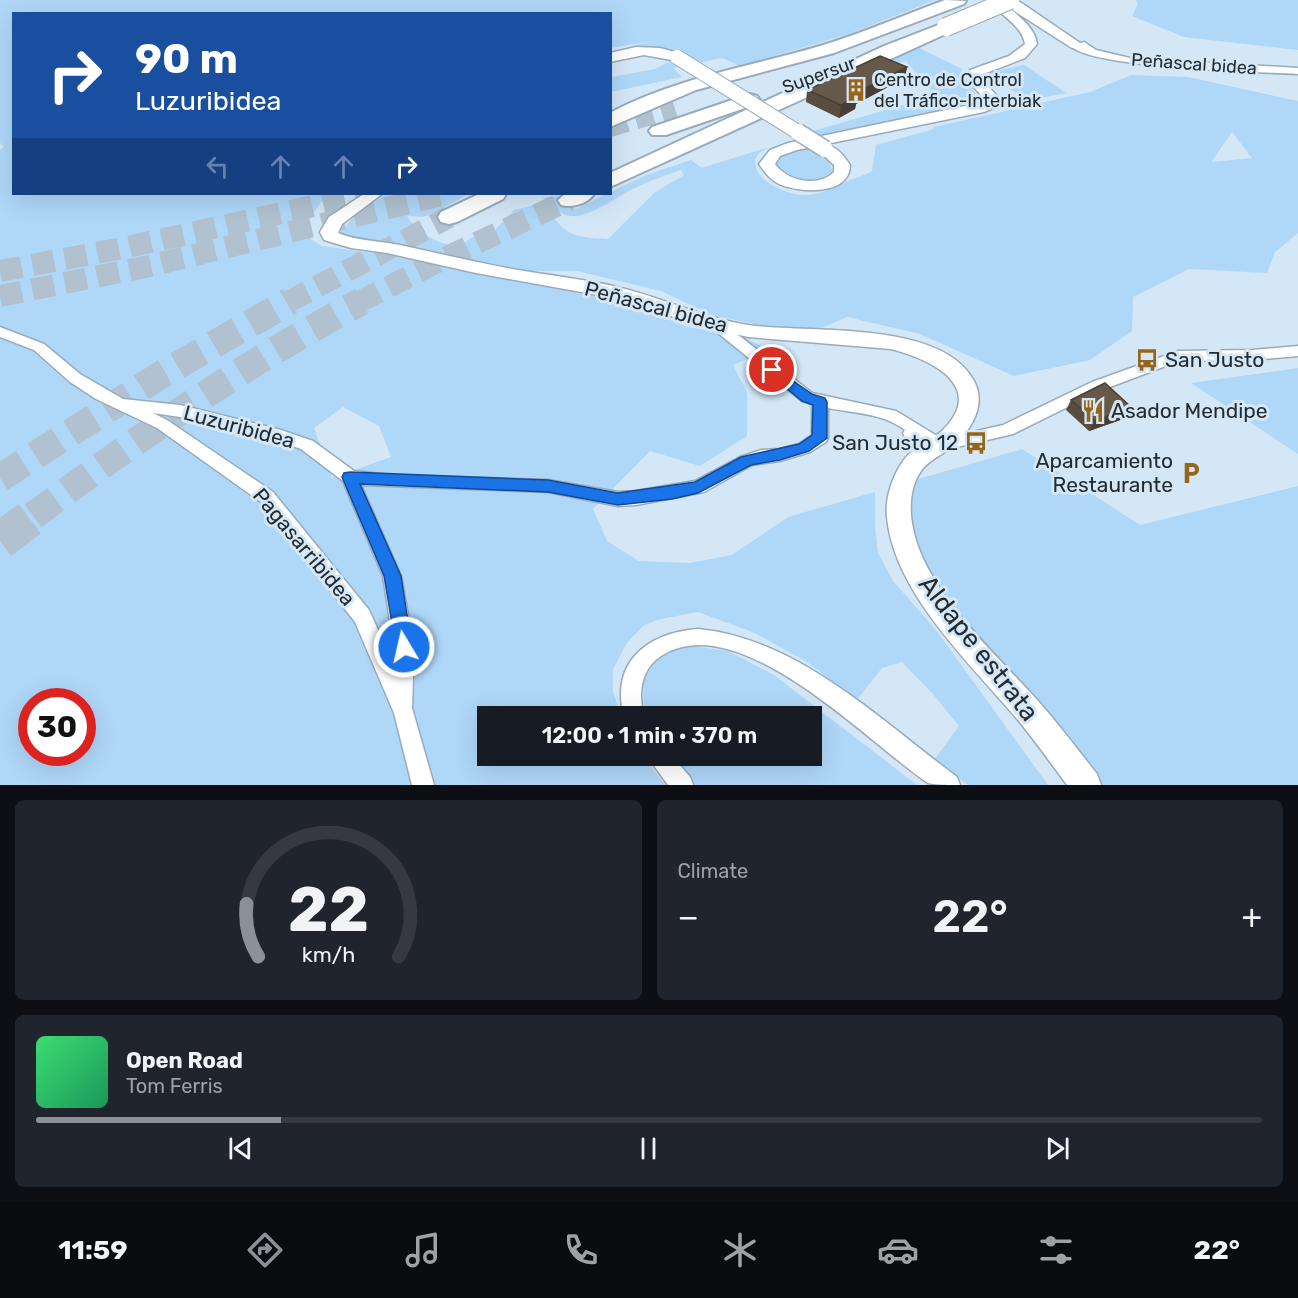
<!DOCTYPE html>
<html lang="en">
<head>
<meta charset="utf-8">
<style>
	body { margin:0; font-family:Rubik,sans-serif; background:#20242c; color:#f1f3f6; height:100vh; display:flex; flex-direction:column; font-size:22px; white-space:nowrap }
	* { box-sizing:border-box; margin:0 }
	p { font-size:20px; color:#9ea1a6 }
	.icon { flex:none; width:33px; height:33px; fill:none; stroke:currentColor; stroke-width:2; stroke-linecap:round; stroke-linejoin:round }
	.map { position:relative; height:785px; overflow:hidden }
	.drawer { display:flex; flex-direction:column; gap:15px; padding:15px; background:#0d0f14; flex:1 }
	.drawer>* { flex:none }
	.guide { position:absolute; left:12px; top:12px; width:600px; height:183px; border-radius:0px; box-shadow:0 6px 24px #0002; background:#1a4fa0; color:#fff; overflow:hidden }
	.speed { position:absolute; left:18px; top:688px; display:flex; gap:12px; font-size:30px; font-weight:700; text-align:center }
	.speed>* { display:grid; place-content:center; width:78px; height:78px; border-radius:50%; background:#171b24; box-shadow:0 6px 24px #0002; line-height:1 }
	.speed .limit { border:9px solid #d22; background:#fff; color:#111 }
	.pin { position:absolute; display:grid; place-items:center; width:51px; height:51px; color:#fff; margin:-26px; border:3px solid #fff; border-radius:50%; box-shadow:0 2px 6px #0007 }
	.me { position:absolute; width:66px; margin:-33px; rotate:351deg; stroke-linejoin:round; filter:drop-shadow(0 0 4px #0008) }
	.turn { display:flex; align-items:center; gap:21px; height:126px; padding:0 24px; font-size:27px }
	.turn .icon { width:78px; height:78px; stroke-width:2.5 }
	.turn b { display:block; font-size:42px; line-height:51px }
	.lanes { display:flex; align-items:center; height:57px; padding:0 24px; background:#0003; justify-content:center; gap:30px; direction:ltr }
	.lanes .off { opacity:.35 }
	.big { font-size:45px; font-weight:600; line-height:1.1 }
	.drawer .widget { flex:1; display:flex; flex-direction:column; justify-content:center; gap:9px; min-width:0; padding:0 21px; border-radius:9px; background:#20242c }
	.drawer .dial { align-items:center; gap:0 }
	.dial svg { height:156px; overflow:visible; fill:none; stroke:#363941; stroke-width:7; stroke-linecap:round; text-anchor:middle }
	.dial text { fill:#f1f3f6; stroke:none }
	.song { display:flex; align-items:center; gap:18px }
	.cover { width:72px; height:72px; border-radius:9px; background:linear-gradient(135deg,hsl(140 70% 55%),hsl(150 70% 35%)) }
	.played { height:6px; border-radius:3px; background:linear-gradient(90deg,#8c9099 20%,#363941 20%) }
	.keys { display:flex; justify-content:space-around; direction:ltr }
	.heat { display:flex; justify-content:space-between; align-items:center; font-size:33px; direction:ltr }
	.drawer .tiles { flex:1; display:grid; gap:15px; grid-template-columns:1fr 1fr }
	.widget:last-child { grid-column:span 2 }
	.trip { position:absolute; left:477px; top:706px; width:345px; height:60px; border-radius:0px; background:#171b24; box-shadow:0 6px 24px #0002; font-weight:600; line-height:60px; text-align:center }
	.tabs { display:flex; height:96px; justify-content:space-around; align-items:center; background:#090b0e; color:#9ea1a6 }
	.tabs .icon { width:42px; height:42px }
	.tabs .active { color:#8c9099 }
	.tabs b { font-size:27px; color:#f1f3f6 }
	.map>svg:first-child { display:block }
	.green { fill:#afd7f8; fill-rule:evenodd }
	.lines { fill:none; stroke-linecap:round; stroke-linejoin:round }
	.highway-tunnel-far3 { stroke:#b1c1cf; stroke-width:18; stroke-dasharray:18 9; stroke-linecap:butt }
	.highway-tunnel-far2 { stroke:#b1c1cf; stroke-width:22; stroke-dasharray:22 11; stroke-linecap:butt }
	.highway-tunnel-far1 { stroke:#b1c1cf; stroke-width:28; stroke-dasharray:28 14; stroke-linecap:butt }
	.highway-tunnel { stroke:#b1c1cf; stroke-width:37; stroke-dasharray:37 18; stroke-linecap:butt }
	.street-casing { stroke:#98abba; stroke-width:3 }
	.secondary-casing { stroke:#98abba; stroke-width:3 }
	.highway-casing { stroke:#98abba; stroke-width:4 }
	.street { fill:#fff; fill-rule:evenodd }
	.secondary { fill:#fff; fill-rule:evenodd }
	.highway { fill:#fff; fill-rule:evenodd }
	.secondary-bridge-far1-casing { stroke:#98abba; stroke-width:16; stroke-linecap:butt }
	.secondary-bridge-casing { stroke:#98abba; stroke-width:19; stroke-linecap:butt }
	.highway-bridge-casing { stroke:#98abba; stroke-width:20; stroke-linecap:butt }
	.secondary-bridge-far1 { stroke:#fff; stroke-width:14 }
	.secondary-bridge { stroke:#fff; stroke-width:16 }
	.highway-bridge { stroke:#fff; stroke-width:18 }
	.wall { fill:#594d3f }
	.shaded-wall { fill:#483e33 }
	.building { fill:#675949; stroke:#483e33; stroke-width:1.5 }
	.route { fill:#1a73e8; stroke:#114b97; stroke-width:1.5 }
	.labels { text-anchor:middle; stroke-width:6; stroke-linejoin:round; paint-order:stroke }
	.far-street-label { font-size:18px; fill:#242b31; stroke:#d4e7f7 }
	.far-poi-label { font-size:18px; fill:#242b31; stroke:#d4e7f7; text-anchor:start }
	.street-label { font-size:21px; fill:#242b31; stroke:#d4e7f7 }
	.poi-label { font-size:21px; fill:#242b31; stroke:#d4e7f7; text-anchor:start }
	.near-street-label { font-size:26px; fill:#242b31; stroke:#d4e7f7 }
</style>
</head>
<body>
<div class="map">
<svg width="1298" height="785" viewBox="0 0 1298 785">
	<rect width="100%" height="100%" fill="#d4e7f7"/>
	<g class="green">
		<path d="M0 0H935L846 35 740 66 722 58 698 63 681 52 632 46 653 41 611 48 610 14H14V194H327L309 219 311 239 322 246 392 256 621 301 688 327 744 337 769 350 733 365 747 392V436L700 466 650 451 593 509 607 541 639 561 690 563 732 555 788 517 875 492V526L878 553 893 581 936 630 1048 785H968L934 760 959 726 932 693 902 662 882 668 857 700 807 662 755 633 698 612 661 619 644 625 627 643 613 669V692L622 717H488V756H642L666 785H0V150L4 146 0 143ZM343 407 379 426 391 457 332 478 314 428ZM32 702H82V753H32Z"/>
		<path d="M1135 0H1298V50L1184 37 1132 16 1138 3Z"/>
		<path d="M919 48 962 69 961 75 978 97V100L965 108 821 136 813 131 924 99 931 95 930 89 906 61 884 67 875 63Z"/>
		<path d="M674 59 681 66 673 68 682 77 611 92V77L655 69Z"/>
		<path d="M1024 65 1066 93 1027 101 987 73Z"/>
		<path d="M1131 75 1188 77 1298 101V233L1275 252 1267 273 1189 269 1133 297 1132 331 1090 360 1014 376 920 334 847 317 814 331 773 328 712 315 661 291 577 271H529L400 245 340 236 342 230 359 212 387 194H468L438 211 423 217 407 216C419 236 438 242 459 248 470 237 480 231 495 230L514 210 542 203C566 234 568 237 608 239L654 193 684 175 681 170C663 176 646 182 629 191 614 199 588 218 570 216 561 215 550 203 543 198L564 195 562 199 576 209 646 175 691 160 702 168 769 147 759 153 755 159C754 171 762 179 772 185 800 201 819 196 846 182 855 178 864 176 872 171L876 145 931 130 934 127 1090 92ZM1232 132 1252 158 1212 162V161Z"/>
		<path d="M801 148H816L830 160 832 172C815 190 793 179 776 169 775 154 789 152 801 148Z"/>
		<path d="M1298 368V454L1191 383Z"/>
		<path d="M1022 449 1140 525 1298 486V785H1100C1058 735 1016 686 976 636 958 614 936 592 925 565 914 540 907 508 915 480Z"/>
		<path d="M694 646 728 651 774 675 917 785H690L664 756H812V717H644L643 680 664 650Z"/>
	</g>
	<g class="lines">
		<path class="highway-tunnel-far3" d="M610 128 675 109"/>
		<g class="highway-tunnel-far2">
			<path d="M0 271 123 248 368 194"/>
			<path d="M0 296 145 267 446 194"/>
			<path d="M288 302 449 217"/>
			<path d="M359 302 453 254 569 200"/>
		</g>
		<g class="highway-tunnel-far1">
			<path d="M0 478 164 373 290 301"/>
			<path d="M33 516C139 437 246 363 362 301"/>
		</g>
		<path class="highway-tunnel" d="M0 541 36 514"/>
		<g class="street-casing">
			<g id="street">
				<path d="M1084 42 1096 50 1130 58 1298 68V74C1260 72 1091 68 1071 46Z"/>
				<path d="M718 321 723 323 812 393 896 411 942 439 1003 425 1092 382 1178 351 1252 350 1298 346V356L1252 360 1179 361 1102 390 1013 434 940 451 923 442 930 456 928 460H916L903 433 905 430C882 413 854 413 828 408V438L826 442 810 452 780 461 752 465 704 492 636 505 618 506 548 492 361 485 401 576 414 647 412 708 434 785H412L394 713 355 622 261 502 157 428 96 399 70 382 34 350 0 337V327L44 344 80 374 123 399 180 405 281 430 313 441 354 471 390 475 548 480 618 492 636 491 695 481 740 457 761 450 780 449 799 444 812 435V404L802 401 713 329 711 326 713 323ZM153 413 180 417 273 439 301 449 343 481 383 576 394 647V665L369 610 273 492 167 420Z"/>
				<path d="M698 629C797 638 880 720 957 777L960 785C951 785 936 785 928 783 869 744 738 605 661 656 640 670 638 694 644 717H624C610 662 647 633 698 629Z"/>
				<path d="M647 756H672L690 777 693 785H668Z"/>
			</g>
		</g>
		<g class="secondary-casing">
			<g id="secondary">
				<path d="M996 0 1020 2 1083 45 1082 48H1072L1008 7C1020 17 1035 28 1037 44L1025 58 981 75 980 78 998 97 996 107 984 112 797 150 780 156 775 164C787 181 818 188 834 172V165L817 149 820 146C833 142 843 154 850 165 850 196 799 193 779 184 769 179 765 172 759 164L770 150 788 143 984 102V98L966 79 970 70 1009 56 1025 44C1022 27 1006 19 995 7Z"/>
				<path d="M636 47 660 48 682 54 684 57 677 61 644 55 610 62V53Z"/>
				<path d="M364 194H382L342 224 338 233C357 241 380 241 400 245 436 253 471 261 507 268 541 274 575 278 609 285 656 295 700 317 748 325 809 334 941 319 974 381 988 407 968 435 948 450 938 457 928 461 921 471 912 483 910 501 911 515 917 586 995 652 1039 702 1059 725 1078 750 1097 774L1101 785H1067C1051 763 1035 741 1018 720 971 664 894 593 887 517 885 498 892 477 903 461 912 447 929 442 942 431 988 386 930 359 891 349L748 337 706 327 609 297 476 273 387 253 351 248 324 240 320 232 329 217Z"/>
			</g>
		</g>
		<g class="highway-casing">
			<g id="highway">
				<path d="M945 0 966 1 964 4 834 53 696 90 610 127V113C676 78 749 67 820 46 863 33 904 15 945 0Z"/>
				<path d="M946 22 952 23 954 27 952 31 610 187V173L884 46Z"/>
				<path d="M750 94 757 96 760 100 757 104 666 135H652L649 131 652 127Z"/>
				<path d="M479 194H506L503 199 457 222 449 224 441 222 438 217 441 212Z"/>
				<path d="M565 194H594C587 204 572 208 561 205L558 200Z"/>
			</g>
		</g>
		<use href="#street" class="street"/>
		<use href="#secondary" class="secondary"/>
		<use href="#highway" class="highway"/>
		<g class="secondary-bridge-far1-casing">
			<path id="secondary-bridge-far1" d="M677 57 801 134"/>
		</g>
		<g class="secondary-bridge-casing">
			<path id="secondary-bridge" d="M798 132 825 149"/>
		</g>
		<g class="highway-bridge-casing">
			<path id="highway-bridge" d="M946 27 1010 0"/>
		</g>
		<use href="#secondary-bridge-far1" class="secondary-bridge-far1"/>
		<use href="#secondary-bridge" class="secondary-bridge"/>
		<use href="#highway-bridge" class="highway-bridge"/>
	</g>
	<g class="wall">
		<path d="M907 67 905 78 856 104 855 109 839 118 806 102 807 90Z"/>
		<path d="M1071 400 1126 418 1089 431 1066 410Z"/>
	</g>
	<g class="shaded-wall">
		<path d="M907 67 905 78 856 104 855 109 839 118 841 105 852 95Z"/>
		<path d="M1131 407 1126 418 1089 431 1095 421Z"/>
	</g>
	<g class="building">
		<path d="M880 56 907 67 852 95 857 97 841 105 807 90Z"/>
		<path d="M1105 383 1131 407 1095 421 1071 400Z"/>
	</g>
	<path class="route" d="M772 366 812 394 825 398 827 402V438L809 451 780 460 751 465 698 493 672 499 618 505 548 492 360 484 401 576 412 647 410 653 404 655 397 653 384 576 342 477 344 473 350 472 548 480 618 493 695 482 741 457 799 444 812 435 813 405 802 401 768 373 766 370 768 367Z"/>
	<defs>
		<g id="building-bare" transform="scale(1.8)"><path d="M-4-6H4V6H1V3H-1V6H-4ZM-2.5-4.3h1.7v1.8h-1.7ZM.8-4.3h1.7v1.8H.8ZM-2.5-1h1.7V.8h-1.7ZM.8-1h1.7V.8H.8Z" fill="#976518" stroke="#d4e7f7" stroke-width="2.5" paint-order="stroke"/></g>
		<g id="bus-bare" transform="scale(1.8)"><path d="M-5-6H5V4H4V6H2V4H-2V6H-4V4H-5ZM-3.5-4V0h7V-4ZM-3.5 1.2v1.5H-2V1.2ZM2 1.2v1.5H3.5V1.2Z" fill="#976518" stroke="#d4e7f7" stroke-width="2.5" paint-order="stroke"/></g>
		<g id="restaurant-bare" transform="scale(1.8)"><path d="M-5-6h1v4h1v-4h1v4h1v-4h1v5L-1.5 .5V6h-2V.5L-5-1ZM5-6V6H3V1.5H1.5Q1.5-4 5-6Z" fill="#976518" stroke="#d4e7f7" stroke-width="2.5" paint-order="stroke"/></g>
		<g id="parking-bare" transform="scale(1.8)"><path d="M-3.5-5.5H1a3.5 3.5 0 0 1 0 7H-1V5.5H-3.5ZM-1-3.4V-.6H.8a1.4 1.4 0 0 0 0-2.8Z" fill="#976518" stroke="#d4e7f7" stroke-width="2.5" paint-order="stroke"/></g>
	</defs>
	<g fill-rule="evenodd">
		<use href="#building-bare" x="856" y="90"/>
		<use href="#bus-bare" x="1147" y="360"/>
		<use href="#restaurant-bare" x="1093" y="411"/>
		<use href="#bus-bare" x="976" y="443"/>
		<use href="#parking-bare" x="1191" y="473"/>
	</g>
	<g class="labels">
		<g class="far-street-label">
			<text transform="translate(1194 64) rotate(4)" y="6">Peñascal bidea</text>
			<text transform="translate(819 75) rotate(-20)" y="6">Supersur</text>
		</g>
		<g class="far-poi-label">
			<text x="874" y="86">Centro de Control<tspan x="874" dy="21">del Tráfico-Interbiak</tspan></text>
		</g>
		<g class="street-label">
			<text transform="translate(656 307) rotate(15)" y="7">Peñascal bidea</text>
			<text transform="translate(239 427) rotate(15)" y="7">Luzuribidea</text>
			<text transform="translate(304 547) rotate(50)" y="7">Pagasarribidea</text>
		</g>
		<g class="poi-label">
			<text x="1165" y="367">San Justo</text>
			<text x="1111" y="418">Asador Mendipe</text>
			<text x="958" y="450" text-anchor="end">San Justo 12</text>
			<text x="1173" y="468" text-anchor="end">Aparcamiento<tspan x="1173" dy="24">Restaurante</tspan></text>
		</g>
		<g class="near-street-label">
			<text transform="translate(979 648) rotate(52)" y="9">Aldape estrata</text>
		</g>
	</g>
</svg>
<div class="speed"><div class="limit">30</div></div>
<div class="pin" style="left:772px;top:370px;background:#d93025"><svg class="icon" aria-label="arrive" viewBox="0 0 24 24"><path d="M6 21V4h12l-3 4 3 4H6"/></svg></div>
<svg class="me" style="left:404px;top:647px" viewBox="-20 -20 40 40"><circle r="17" fill="#1a73e8" stroke="#fff" stroke-width="3"/><path d="M0-11L8 9 0 5-8 9z" fill="#fff"/></svg>
<div class="trip">12:00 · 1 min · 370 m</div>
<div class="guide">
<div class="turn"><svg class="icon" aria-label="right" viewBox="0 0 24 24"><path d="M7 20v-9h11M14 6l5 5-5 5"/></svg><div><b>90 m</b>Luzuribidea</div></div>
<div class="lanes"><svg class="icon off" aria-label="left" viewBox="0 0 24 24"><path d="M17 20v-9H6M10 6l-5 5 5 5"/></svg><svg class="icon off" aria-label="ahead" viewBox="0 0 24 24"><path d="M12 20V5M6 11l6-6 6 6"/></svg><svg class="icon off" aria-label="ahead" viewBox="0 0 24 24"><path d="M12 20V5M6 11l6-6 6 6"/></svg><svg class="icon" aria-label="right" viewBox="0 0 24 24"><path d="M7 20v-9h11M14 6l5 5-5 5"/></svg></div>
</div>
</div>
<section class="drawer">
<div class="tiles">
<div class="widget dial"><svg viewBox="0 0 100 80">
<path d="M14 69A42 42 0 1 1 86 69"/>
<path d="M14 69A42 42 0 0 1 8 42" stroke="#8c9099"/>
<text x="50" y="56" font-size="32" font-weight="700">22</text>
<text x="50" y="72" font-size="11">km/h</text>
</svg></div>
<div class="widget"><p>Climate</p>
<div class="heat"><a>−</a><b class="big">22°</b><a>+</a></div>
</div>
<div class="widget">
<div class="song"><i class="cover"></i><div><b>Open Road</b><p>Tom Ferris</p></div></div>
<div class="played"></div>
<div class="keys"><svg class="icon" aria-label="previous" viewBox="0 0 24 24"><path d="M18 5L8 12l10 7zM5 5v14"/></svg><svg class="icon" aria-label="pause" viewBox="0 0 24 24"><path d="M8 5v14M16 5v14"/></svg><svg class="icon" aria-label="next" viewBox="0 0 24 24"><path d="M6 5l10 7-10 7zM19 5v14"/></svg></div>
</div>
</div>
</section>
<nav class="tabs">
<b>11:59</b>
<svg class="icon active" aria-label="directions" viewBox="0 0 24 24"><path d="M12 3l9 9-9 9-9-9zM9 14v-3h6M13 9l2 2-2 2"/></svg>
<svg class="icon" aria-label="music" viewBox="0 0 24 24"><path d="M9 18V5l10-2v13"/><circle cx="6" cy="18" r="3"/><circle cx="16" cy="16" r="3"/></svg>
<svg class="icon" aria-label="phone" viewBox="0 0 24 24"><path d="M5 4h4l2 5-3 2q2 4 5 5l2-3 5 2v4C11 20 4 13 5 4z"/></svg>
<svg class="icon" aria-label="climate" viewBox="0 0 24 24"><path d="M12 3v18M4 7l16 10M4 17L20 7"/></svg>
<svg class="icon" aria-label="car" viewBox="0 0 24 24"><path d="M5 17H2v-5l4-1 3-4h7l3 4 3 1v5h-3M9 17h6M6 11h13"/><circle cx="7" cy="17" r="2"/><circle cx="17" cy="17" r="2"/></svg>
<svg class="icon" aria-label="filters" viewBox="0 0 24 24"><path d="M4 7h16M4 17h16"/><circle cx="9" cy="7" r="2"/><circle cx="15" cy="17" r="2"/></svg>
<b>22°</b>
</nav>
</body>
</html>
